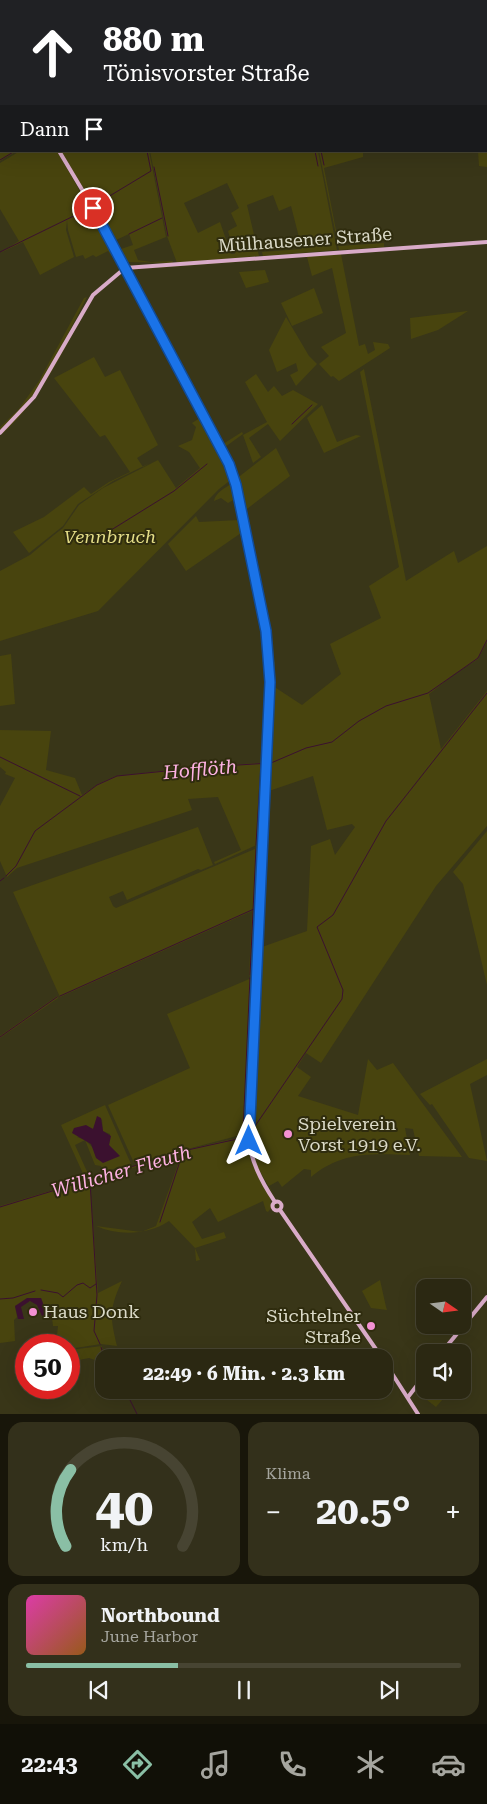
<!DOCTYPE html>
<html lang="de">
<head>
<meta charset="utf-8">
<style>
	body { margin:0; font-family:"Roboto Serif",serif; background:#33301b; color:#f1f3f6; height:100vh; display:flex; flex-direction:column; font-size:19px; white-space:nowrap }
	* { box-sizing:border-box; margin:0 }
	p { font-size:16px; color:#a6a69f }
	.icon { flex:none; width:28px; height:28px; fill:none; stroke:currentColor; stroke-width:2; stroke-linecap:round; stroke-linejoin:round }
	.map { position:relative; height:1414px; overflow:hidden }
	.panel { display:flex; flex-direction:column; gap:8px; padding:8px; background:#18160a; flex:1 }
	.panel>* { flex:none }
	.top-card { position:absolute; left:0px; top:0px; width:488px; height:152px; box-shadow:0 5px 20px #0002,0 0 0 1px #474432; background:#202124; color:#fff; overflow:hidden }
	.needle { width:32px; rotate:104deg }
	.fabs { position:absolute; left:416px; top:1279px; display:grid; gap:10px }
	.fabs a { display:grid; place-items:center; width:55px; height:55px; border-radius:10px; background:#2b2812; box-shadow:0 5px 20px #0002,0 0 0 1px #474432; font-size:25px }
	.speed { position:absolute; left:15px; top:1334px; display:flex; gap:10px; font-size:25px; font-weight:700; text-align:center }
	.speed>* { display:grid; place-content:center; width:65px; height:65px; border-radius:50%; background:#2b2812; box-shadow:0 5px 20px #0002,0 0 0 1px #474432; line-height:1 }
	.speed .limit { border:8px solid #d22; background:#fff; color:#111 }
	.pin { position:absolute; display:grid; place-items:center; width:42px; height:42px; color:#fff; margin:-21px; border:2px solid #fff; border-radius:50%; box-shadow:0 1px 5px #0007 }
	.me { position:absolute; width:55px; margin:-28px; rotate:0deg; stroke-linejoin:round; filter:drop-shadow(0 0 4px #0008) }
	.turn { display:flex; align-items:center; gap:18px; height:105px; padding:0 20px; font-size:22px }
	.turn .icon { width:65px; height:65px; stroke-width:2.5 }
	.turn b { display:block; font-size:35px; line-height:42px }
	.then { display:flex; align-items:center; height:48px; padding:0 20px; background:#0003; gap:10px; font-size:19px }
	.big { font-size:38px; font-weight:700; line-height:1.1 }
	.panel .tile { flex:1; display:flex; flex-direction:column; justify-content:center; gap:8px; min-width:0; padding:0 18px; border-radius:15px; background:#33301b }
	.panel .dial { align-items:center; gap:0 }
	.dial svg { height:130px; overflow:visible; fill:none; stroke:#474432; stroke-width:7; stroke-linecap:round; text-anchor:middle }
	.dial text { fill:#f1f3f6; stroke:none }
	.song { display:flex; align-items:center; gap:15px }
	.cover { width:60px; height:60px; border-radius:8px; background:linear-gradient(135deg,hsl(320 70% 55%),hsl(30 70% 35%)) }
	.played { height:5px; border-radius:2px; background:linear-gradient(90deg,#8abfa5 35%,#474432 35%) }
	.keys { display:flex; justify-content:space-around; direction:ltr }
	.heat { display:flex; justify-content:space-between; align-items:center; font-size:28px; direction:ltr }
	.panel .tiles { flex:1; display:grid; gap:8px; grid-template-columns:1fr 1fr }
	.tile:last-child { grid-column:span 2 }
	.trip { position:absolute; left:95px; top:1349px; width:298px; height:50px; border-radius:15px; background:#2b2812; box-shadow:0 5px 20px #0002,0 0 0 1px #474432; font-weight:700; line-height:50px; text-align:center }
	.tab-bar { display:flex; height:80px; justify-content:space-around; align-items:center; background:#111007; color:#a6a69f }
	.tab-bar .icon { width:35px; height:35px }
	.tab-bar .on { color:#8abfa5 }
	.tab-bar b { font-size:22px; color:#f1f3f6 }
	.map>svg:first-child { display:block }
	.green { fill:#48440e; fill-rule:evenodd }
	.water { fill:#3b112f }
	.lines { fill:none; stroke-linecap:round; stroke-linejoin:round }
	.stream { stroke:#3b112f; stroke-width:1 }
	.major { stroke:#d9abc8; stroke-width:4 }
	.route-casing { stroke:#114b97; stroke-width:12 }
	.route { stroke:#1a73e8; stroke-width:9 }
	.poi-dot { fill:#f491d3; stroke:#2f2c0e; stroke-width:2 }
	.labels { text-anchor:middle; stroke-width:4; stroke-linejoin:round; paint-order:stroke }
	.street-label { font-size:18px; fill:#dbdac8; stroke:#2f2c0e }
	.park-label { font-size:18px; font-style:italic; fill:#e4dd87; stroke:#2f2c0e }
	.poi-label { font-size:18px; fill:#dbdac8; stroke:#2f2c0e; text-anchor:start }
	.water-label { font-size:19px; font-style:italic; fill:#feb2e3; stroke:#2f2c0e }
</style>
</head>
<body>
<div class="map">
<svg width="487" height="1414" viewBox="0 0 487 1414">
	<rect width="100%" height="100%" fill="#393618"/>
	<g class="green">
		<path d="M110 0H484V1H111Z"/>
		<path d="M0 108 1 151H17L0 161Z"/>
		<path d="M487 142V167L479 166 478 151H486Z"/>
		<path d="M20 151H57L120 262 119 266 108 251 96 257 93 255 85 259 83 255 76 257 68 230 67 220 66 230 74 257 40 275 23 242 0 253 19 241 0 209V163Z"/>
		<path d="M61 151H149L166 237 134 250 138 260 151 262 173 261 172 263 125 262 108 229ZM129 234 133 245 121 249 116 240Z"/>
		<path d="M150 151H318L337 250 263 256 262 252 302 249 291 206 279 211 273 195 247 205 259 256 177 263 167 236ZM227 183 239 208 231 213 237 226 228 231 235 254H231L220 222 198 233 184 203Z"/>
		<path d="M319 151H363V157L324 168 339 246 384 243V247L339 250Z"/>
		<path d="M337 253 341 254 359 346 365 344 368 354 375 350 373 342 388 344 390 348 339 381 333 376 331 377 319 364 329 356 321 347 346 333 332 268 312 276 307 257V255Z"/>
		<path d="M261 258 262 260 130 270 205 413 130 270Z"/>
		<path d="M265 270 269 282 246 288 239 272Z"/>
		<path d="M125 274H126L201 414 200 416Z"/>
		<path d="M314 288 323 313 292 326 281 303Z"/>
		<path d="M87 297 52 365 33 396 0 430V427L18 410 39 381 84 298Z"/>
		<path d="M93 298C63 348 45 396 0 436L37 394Z"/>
		<path d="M468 311 438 330 411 339 410 318Z"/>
		<path d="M286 317 309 356 317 364 296 386 290 375 298 371 296 363 277 372 269 350Z"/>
		<path d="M94 357 105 377 120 370 158 445 137 458 143 467 150 463 113 481 78 504 63 526 29 553 13 532 44 517 84 487 91 494 109 482 130 472 105 435 100 437 54 378Z"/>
		<path d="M364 369 406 581 454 551 458 563 487 546V642L478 659 455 674 429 694 441 749 487 691V826L436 886 321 1063 306 1053 297 1067 311 1077 298 1096 358 1115 368 1059 377 1070 393 1063 462 1157 419 1156 413 1129 405 1128 410 1155C371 1154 343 1151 311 1177V1170L304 1169 282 1187 278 1181 269 1186 276 1199 254 1161 249 1135 262 866 266 862 262 947 307 931 311 846 330 839 335 855 355 827 352 824 327 830 313 776 269 791 266 860H264V765L259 844 215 864 214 862 241 850 218 797 188 799 192 810 17 868 7 877 0 861V806L15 778 5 774 6 772 0 767V730L51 731 46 770 75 778 82 795 98 784 116 776 205 766 261 763 265 684 268 683 271 676V660L275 662 273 686 302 705 341 674 330 644 381 618 369 586 399 567 360 372Z"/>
		<path d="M256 374 268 392 274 386 282 396 293 390 318 404 280 441 268 424 249 438 261 457 253 463 243 435 267 422 245 382Z"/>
		<path d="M322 405 337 442 356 435 361 436 324 453 307 418Z"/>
		<path d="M206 415 223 444 242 432 243 434 225 447 237 476Z"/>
		<path d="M200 418H204L226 460 232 479 219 489 98 611 0 641V571L30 555 54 535 63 528 79 505 103 488 158 460 176 488 200 468 189 452 178 446 192 440 196 427 192 423Z"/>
		<path d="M276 448 290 476 243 512 236 479Z"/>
		<path d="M233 483 253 574 250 577 241 533 186 571 168 544 196 516 199 522 240 520 235 499 228 503 221 498 214 501C215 493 226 487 233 483Z"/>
		<path d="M245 514 273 652 274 658 271 654Z"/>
		<path d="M250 578H253L265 632 268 682 265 683 264 650Z"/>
		<path d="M11 654 15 704 0 706V656Z"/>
		<path d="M198 827 213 865 201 870 198 869 127 900 123 891 109 897 113 906 116 908 257 848 259 851 254 974 249 976 252 911 60 997 13 892Z"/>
		<path d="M487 831V985L463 884 453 872Z"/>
		<path d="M254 977 246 1132 237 1136 134 1163 108 1105 190 1068 167 1014Z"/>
		<path d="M57 996 58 998 0 1038V1036Z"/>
		<path d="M487 1059V1075L470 1084 487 1161 469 1158 432 1104 430 1105 420 1094Z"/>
		<path d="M105 1105 131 1164 103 1172 101 1166 95 1165 85 1140 75 1145 89 1176 85 1178 61 1125ZM102 1119 103 1131 110 1134 109 1145 119 1155 93 1148 85 1140 77 1137 94 1128Z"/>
		<path d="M246 1136 251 1161 270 1197 271 1208 268 1212 266 1211 263 1201 218 1222 210 1208 192 1222 202 1239 224 1232 226 1238 195 1248 200 1260 196 1261 195 1248 169 1221C148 1235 119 1236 96 1226L141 1232 156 1226 182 1153 90 1181 98 1293 122 1281C109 1309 110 1317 117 1346L101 1344 69 1349V1345H56L58 1326H53L51 1309H45L41 1298 15 1306 17 1317 14 1320 15 1341 0 1343V1206L189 1149Z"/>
		<path d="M380 1280 386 1307 387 1310 371 1308 362 1291Z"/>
		<path d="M102 1346 104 1363 89 1358 69 1362V1350Z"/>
		<path d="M435 1390 443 1393 440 1396 443 1399 436 1407 427 1400Z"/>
	</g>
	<g class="water">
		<path d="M97 1116 101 1118 103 1131 111 1136 109 1145 120 1156 103 1163 96 1158 91 1144 72 1133 74 1128 86 1125 93 1129Z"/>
		<path d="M27 1298H41L45 1309H51V1315L42 1316 37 1305 30 1301 21 1307 24 1319H18L15 1306Z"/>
	</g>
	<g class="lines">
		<g class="stream">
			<path d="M486 105H487"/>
			<path d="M315 151 318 166"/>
			<path d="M321 151 324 165"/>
			<path d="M0 160 15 151"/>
			<path d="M154 167 168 236"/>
			<path d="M129 234 162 218"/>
			<path d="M0 252 88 209 151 171 147 151"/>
			<path d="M292 424 312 405"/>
			<path d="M87 545 174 491 207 464"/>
			<path d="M0 757 80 796"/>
			<path d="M256 845 261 764"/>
			<path d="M6 876 16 866 35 831 97 785 117 776 205 767 271 763 306 748 332 742 359 721 386 706 428 693 478 658 487 640"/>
			<path d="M0 881 4 878"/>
			<path d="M250 975 256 849"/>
			<path d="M60 996 254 909"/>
			<path d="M0 1037 57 997"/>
			<path d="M243 1133 250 978"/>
			<path d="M251 1136V1132L342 999 343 990 317 927 333 915 386 821 487 693"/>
			<path d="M90 1181 97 1295 94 1331 100 1344"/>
			<path d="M0 1207 183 1151 242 1138"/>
			<path d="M160 1222 183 1152"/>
			<path d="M41 1290 58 1293 63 1297 77 1285 83 1283 90 1288 96 1284"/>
			<path d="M0 1299 13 1298 35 1291"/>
			<path d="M101 1347 104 1358"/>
			<path d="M125 1390 137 1414"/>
		</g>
		<g class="major">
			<path d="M0 55 1 57"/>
			<path d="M59 151 93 208 229 464 238 497 266 631 270 672 248 1134C250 1160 261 1181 275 1202"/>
			<path d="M0 433 34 397 93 295 125 268 487 242"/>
			<circle cx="277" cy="1206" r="4.5"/>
			<path d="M280 1210 382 1358"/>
			<path d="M442 1352 487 1297"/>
			<path d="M384 1361 418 1414"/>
			<path d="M408 1397 425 1375"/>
		</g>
	</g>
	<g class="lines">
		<g class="route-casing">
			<path id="route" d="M93 208 229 464 236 485 266 631 270 682 249 1141"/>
		</g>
		<use href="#route" class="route"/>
	</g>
	<g class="poi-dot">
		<circle cx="288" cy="1134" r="5"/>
		<circle cx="33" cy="1312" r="5"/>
		<circle cx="371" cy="1326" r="5"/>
	</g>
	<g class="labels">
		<g class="street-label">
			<text transform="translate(305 240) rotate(-4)" y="6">Mülhausener Straße</text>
		</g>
		<g class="park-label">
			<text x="110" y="543">Vennbruch</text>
		</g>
		<g class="poi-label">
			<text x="298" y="1130">Spielverein<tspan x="298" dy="21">Vorst 1919 e.V.</tspan></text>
			<text x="43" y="1318">Haus Donk</text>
			<text x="361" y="1322" text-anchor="end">Süchtelner<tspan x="361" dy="21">Straße</tspan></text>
		</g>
		<g class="water-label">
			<text transform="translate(200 769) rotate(-5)" y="7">Hofflöth</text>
			<text transform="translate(121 1171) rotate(-16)" y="7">Willicher Fleuth</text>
		</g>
	</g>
</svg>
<div class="fabs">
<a><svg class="needle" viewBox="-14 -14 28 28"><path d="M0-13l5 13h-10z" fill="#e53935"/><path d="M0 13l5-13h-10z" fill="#a6a69f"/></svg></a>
<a><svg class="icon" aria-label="sound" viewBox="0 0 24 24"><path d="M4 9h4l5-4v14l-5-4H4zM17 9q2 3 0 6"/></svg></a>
</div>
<div class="speed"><div class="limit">50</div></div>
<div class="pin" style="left:93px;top:208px;background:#d93025"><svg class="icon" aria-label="arrive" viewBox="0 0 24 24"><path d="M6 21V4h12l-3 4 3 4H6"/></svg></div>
<svg class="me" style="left:249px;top:1141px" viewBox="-20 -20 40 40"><path d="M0-17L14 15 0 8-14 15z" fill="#1a73e8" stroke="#fff" stroke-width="4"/></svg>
<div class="trip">22:49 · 6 Min. · 2.3 km</div>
<div class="top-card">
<div class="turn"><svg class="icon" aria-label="ahead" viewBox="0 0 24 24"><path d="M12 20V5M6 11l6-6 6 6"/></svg><div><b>880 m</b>Tönisvorster Straße</div></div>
<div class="then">Dann<svg class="icon" aria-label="arrive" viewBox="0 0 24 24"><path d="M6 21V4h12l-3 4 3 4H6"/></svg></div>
</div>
</div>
<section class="panel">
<div class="tiles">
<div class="tile dial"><svg viewBox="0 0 100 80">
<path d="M14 69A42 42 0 1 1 86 69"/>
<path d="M14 69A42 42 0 0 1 17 22" stroke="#8abfa5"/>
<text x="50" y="56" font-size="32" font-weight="700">40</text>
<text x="50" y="72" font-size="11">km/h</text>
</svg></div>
<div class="tile"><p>Klima</p>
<div class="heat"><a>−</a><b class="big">20.5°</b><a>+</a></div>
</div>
<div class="tile">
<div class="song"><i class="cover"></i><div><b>Northbound</b><p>June Harbor</p></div></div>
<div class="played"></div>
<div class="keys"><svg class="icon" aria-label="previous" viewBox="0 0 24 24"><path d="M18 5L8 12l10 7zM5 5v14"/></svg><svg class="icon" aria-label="pause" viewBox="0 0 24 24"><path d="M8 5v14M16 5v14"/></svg><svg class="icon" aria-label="next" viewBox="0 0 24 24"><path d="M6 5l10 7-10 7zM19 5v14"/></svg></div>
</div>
</div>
</section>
<nav class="tab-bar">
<b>22:43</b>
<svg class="icon on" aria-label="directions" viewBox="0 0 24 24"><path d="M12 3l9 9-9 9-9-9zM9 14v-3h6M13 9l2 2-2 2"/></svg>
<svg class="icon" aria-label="music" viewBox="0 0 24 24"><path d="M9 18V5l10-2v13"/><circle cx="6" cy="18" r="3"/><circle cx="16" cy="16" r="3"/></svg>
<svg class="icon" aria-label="phone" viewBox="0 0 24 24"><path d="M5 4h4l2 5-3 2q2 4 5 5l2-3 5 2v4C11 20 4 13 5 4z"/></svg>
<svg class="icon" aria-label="climate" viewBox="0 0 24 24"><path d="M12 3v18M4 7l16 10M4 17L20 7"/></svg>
<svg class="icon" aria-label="car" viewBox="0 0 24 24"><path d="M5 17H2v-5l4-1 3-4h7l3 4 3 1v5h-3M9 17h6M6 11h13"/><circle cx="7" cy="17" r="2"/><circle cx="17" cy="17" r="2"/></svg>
</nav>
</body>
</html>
